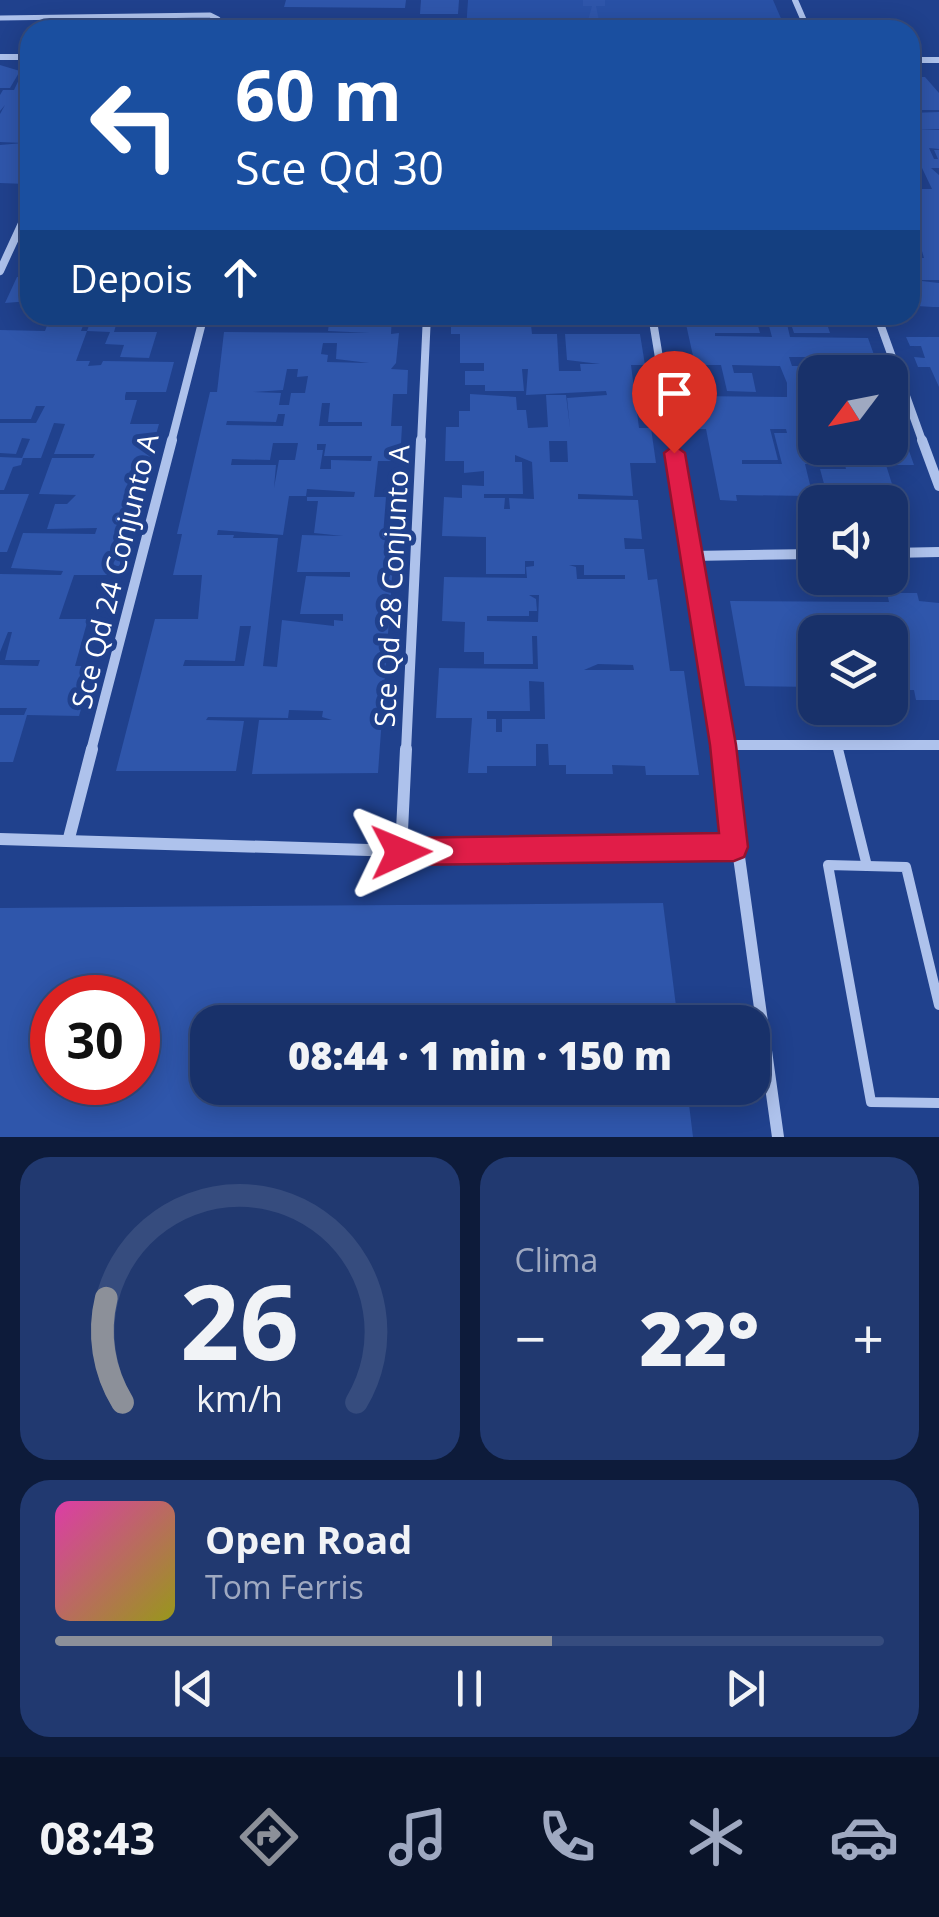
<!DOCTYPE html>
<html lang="pt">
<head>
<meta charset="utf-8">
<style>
	body { margin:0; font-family:"Open Sans",sans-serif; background:#213970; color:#f1f3f6; height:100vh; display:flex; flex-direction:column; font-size:38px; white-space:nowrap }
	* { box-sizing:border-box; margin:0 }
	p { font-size:32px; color:#9fa9c1 }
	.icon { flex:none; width:55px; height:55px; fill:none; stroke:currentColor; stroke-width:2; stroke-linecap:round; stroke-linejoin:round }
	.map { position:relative; height:1137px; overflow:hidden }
	.side { display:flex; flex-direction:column; gap:20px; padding:20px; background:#0d1b3a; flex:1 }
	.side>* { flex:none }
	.top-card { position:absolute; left:20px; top:20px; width:900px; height:305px; border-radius:30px; box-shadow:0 5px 25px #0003,0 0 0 2px #364c7e; background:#1a4fa0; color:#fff; overflow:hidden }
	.needle { width:65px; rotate:238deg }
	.controls { position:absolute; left:798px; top:355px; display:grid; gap:20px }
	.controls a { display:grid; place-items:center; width:110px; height:110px; border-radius:20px; background:#18316a; box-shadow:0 5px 25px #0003,0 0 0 2px #364c7e; font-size:50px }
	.speed { position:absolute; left:30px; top:975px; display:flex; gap:20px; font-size:50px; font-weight:700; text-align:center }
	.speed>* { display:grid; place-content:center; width:130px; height:130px; border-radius:50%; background:#18316a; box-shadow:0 5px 25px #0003,0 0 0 2px #364c7e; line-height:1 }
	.speed .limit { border:15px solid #d22; background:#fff; color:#111 }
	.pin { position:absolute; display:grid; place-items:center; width:85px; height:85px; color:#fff; margin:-102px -42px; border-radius:50% 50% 50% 0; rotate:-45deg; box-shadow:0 0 10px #0007 }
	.pin .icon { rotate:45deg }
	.me { position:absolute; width:110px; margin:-55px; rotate:89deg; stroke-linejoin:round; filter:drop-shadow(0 0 8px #0008) }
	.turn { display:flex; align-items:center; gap:35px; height:210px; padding:0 50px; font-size:45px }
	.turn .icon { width:130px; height:130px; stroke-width:2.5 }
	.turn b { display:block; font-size:70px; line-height:85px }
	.then { display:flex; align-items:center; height:95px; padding:0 50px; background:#0003; gap:20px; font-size:38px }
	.big { font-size:75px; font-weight:800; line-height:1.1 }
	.side .widget { flex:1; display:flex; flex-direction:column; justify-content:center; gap:15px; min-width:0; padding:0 35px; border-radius:30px; background:#213970 }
	.side .dial { align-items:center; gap:0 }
	.dial svg { height:260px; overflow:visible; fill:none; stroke:#364c7e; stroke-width:7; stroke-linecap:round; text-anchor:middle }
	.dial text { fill:#f1f3f6; stroke:none }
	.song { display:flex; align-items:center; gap:30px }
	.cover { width:120px; height:120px; border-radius:15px; background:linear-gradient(135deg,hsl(320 70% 55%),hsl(60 70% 35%)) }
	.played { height:10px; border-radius:5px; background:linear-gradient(90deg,#8c9099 60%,#364c7e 60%) }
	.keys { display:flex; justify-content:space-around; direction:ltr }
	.heat { display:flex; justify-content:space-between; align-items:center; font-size:55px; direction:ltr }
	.side .tiles { flex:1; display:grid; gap:20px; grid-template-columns:1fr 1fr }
	.widget:last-child { grid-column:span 2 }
	.trip { position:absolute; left:190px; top:1005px; width:580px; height:100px; border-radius:30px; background:#18316a; box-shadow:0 5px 25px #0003,0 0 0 2px #364c7e; font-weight:800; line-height:100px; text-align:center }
	.tab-bar { display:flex; height:160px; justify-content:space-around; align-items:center; background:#0a142a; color:#9fa9c1 }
	.tab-bar .icon { width:70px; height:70px }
	.tab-bar .current { color:#8c9099 }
	.tab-bar b { font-size:45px; color:#f1f3f6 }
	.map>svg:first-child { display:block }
	.green { fill:#2951a6 }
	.building { fill:#2f56ab; fill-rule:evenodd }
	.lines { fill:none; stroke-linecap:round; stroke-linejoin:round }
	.service-far2 { stroke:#aec2ec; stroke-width:5 }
	.service-far1 { stroke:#aec2ec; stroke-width:8 }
	.service { stroke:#aec2ec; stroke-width:10 }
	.minor-far3 { stroke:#aec2ec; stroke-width:6 }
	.minor-far2 { stroke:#aec2ec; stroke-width:8 }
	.minor-far1 { stroke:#aec2ec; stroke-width:10 }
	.minor { stroke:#aec2ec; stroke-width:12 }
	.route { fill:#e11d48; stroke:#92132f; stroke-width:2.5 }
	.labels { text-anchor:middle; stroke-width:10; stroke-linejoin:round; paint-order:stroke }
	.street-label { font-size:28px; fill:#fff; stroke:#20418d }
</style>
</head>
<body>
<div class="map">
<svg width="939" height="1137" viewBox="0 0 939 1137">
	<rect width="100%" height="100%" fill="#20418d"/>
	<path class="green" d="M468 0H773L786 30H466Z"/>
	<g class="building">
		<path d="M286 0H406L405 8 284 7Z"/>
		<path d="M421 0H459L458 14H420Z"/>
		<path d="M583 0H605V6H596L599 20H588L592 6H583Z"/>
		<path d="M0 65 20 71 10 88H0Z"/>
		<path d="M23 71H30V147L22 162 30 163V175L26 184 0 183V145L23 143 0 142V114L5 105 0 111V95L3 90H14Z"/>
		<path d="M910 77H925L939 93V110H910V94L921 92 910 89Z"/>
		<path d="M939 112V129H917L939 130V149L929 148 934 159H938L934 150H939V168H931L939 175V280H913L939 283V307H933L917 306 910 297V258H924L910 209V177L915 189H932L922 168H910V117L913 124H919L910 113Z"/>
		<path d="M17 277H30V301L5 303Z"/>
		<path d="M51 315H87L81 331H87L76 361H90L88 366 101 365 103 361 174 362 166 392H126L125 396V400H137L130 424H159L149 459H136L127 495H139L117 575H74L59 619H88L75 666H94L79 716 27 715 13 762H0V715H24L27 708H0V665L38 666 40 660H5L12 632H8L0 652V574L61 575 63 571 11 568 23 533 95 534 97 528 47 529 55 504H67L76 495 39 494 52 458H93L95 454H54L65 424 54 423 41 458H22L30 439 22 438 16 454 0 453V423H36L45 406H36L31 419H0V330L45 331Z"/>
		<path d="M93 315H119L114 332H157L149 358 120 357 124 345 105 344 110 332 87 331Z"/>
		<path d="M330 315H392L391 334 399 333 396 363 391 369 408 370 407 394H393L391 426H402L400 461H378L374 497H386L383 536H395L378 773 252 774 259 720H332L322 717 323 711 289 710 288 718 208 717 206 720 244 721 236 771H116L155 619H198L202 575H173L182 534H177L210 392H217L224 332 370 333 328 331ZM323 343H337L336 359 369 363 327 362 328 355 321 354ZM287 369H298L297 377 308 376 305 393H291L289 405H279L281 393 253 392 283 390ZM322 403H330L328 422H362V426H319ZM278 414H285L283 426 226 425 227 421 276 422ZM273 443H298L295 460H279L274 488 276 465H231L232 459 270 460ZM317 444H326L324 456H372L371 461 331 460V469H320L323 450H317ZM307 489 355 492 354 497H307V501H318L314 533 343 536 302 535 297 572H350V577L306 576 300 614H343V621L334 620V626L282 620 277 667 263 666 278 538H233L234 535H217L218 530 283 535 289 496H306ZM240 626H251L244 666H183L185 660 235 661Z"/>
		<path d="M451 315H542V325H531L532 334H557L559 371H581L580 364H600L567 360 565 334H640L645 365H631L635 396 639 428H651L656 463H630L633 496 578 494V499L638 500 642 539 624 538 625 549H644L648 580 657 579 670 671H684L699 775H646L645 766 612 765 613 774H566V765H549L548 744H536V766H487V773H468L472 718H436L439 668 538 669 537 636H532L533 664H484V652H464L465 622 442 621 444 577 527 578 526 567 534 566V561H525V574H486V537L442 536 444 497 462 498V485L484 486V471L464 473V461H445L446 427H459V411H470V394L516 397 517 410H526L528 428 548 427 546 395H566L570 428 567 398 607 395 606 391 526 395 528 369H522L524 391H485V385H465V371H484V363H460V334H451ZM549 441H567L568 462H550ZM515 455 532 462 534 499 509 498 510 509H504L505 498H484V494H523L522 462H515ZM569 565H584V575H625V579H577L576 567ZM529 595H539L538 622 487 621V616H529V611H537L536 599ZM598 664 633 665 634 670H584ZM529 681 544 682 545 719H502V732H496V719H487V711H530Z"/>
		<path d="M684 315H755L760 333H715V336L772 337 766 315H785L790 337 868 338 878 366H853L855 372H815V448H820L824 464H805L814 501 808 496 736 495 737 501 720 500 706 429H694L690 396 787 397V383L780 366 732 365 734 373H752L756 392 727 391 721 365H695ZM789 357H806L808 363 836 366H808L810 373H804L802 366H792ZM770 429H786L787 433H774L782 464H742V460H778Z"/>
		<path d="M788 315H824L830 333H794Z"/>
		<path d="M906 337H939V387L930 367H918L914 357 925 358 921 346H910Z"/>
		<path d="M891 400 914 465H886L898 503 874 502 872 497H862L863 502H829L820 469H846L845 465H829L825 448H890Z"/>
		<path d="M0 457 23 458 21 465 13 467 4 490H0Z"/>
		<path d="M0 494H29L7 552H0Z"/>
		<path d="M887 593H917L919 601 939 603V700H916L914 690H890V632H815V687L745 686 730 601 889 602Z"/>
		<path d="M663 903 678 1022H208V1088H687L693 1137H0V908ZM52 998H138V1082H52Z"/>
	</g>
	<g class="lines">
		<path class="service-far2" d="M0 18 210 15 218 19 219 30"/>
		<path class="service-far1" d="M837 744 839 751"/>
		<g class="service">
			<path d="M838 749 867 866"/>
			<path d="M939 1005 906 867 828 865 871 1102 939 1103"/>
		</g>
		<g class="minor-far3">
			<path d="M795 0 808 30"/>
			<path d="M0 57H30"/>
			<path d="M910 60H939"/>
		</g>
		<g class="minor-far2">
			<path d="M0 271 30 206"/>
			<path d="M652 315 673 443"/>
			<path d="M877 315 923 443"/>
			<path d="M171 443 204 315"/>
			<path d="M421 443 427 315"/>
		</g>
		<g class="minor-far1">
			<path d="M673 440 724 751"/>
			<path d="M922 440 939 486"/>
			<path d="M890 553 939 552"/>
			<path d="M691 556 815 554"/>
			<path d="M723 745H939"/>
			<path d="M91 751 172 440"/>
			<path d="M406 751 421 440"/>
		</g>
		<g class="minor">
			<path d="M724 749 778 1137"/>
			<path d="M69 838 92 749"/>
			<path d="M0 839 401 851 734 847"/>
			<path d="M401 851 406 749"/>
		</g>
	</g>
	<path class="route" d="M674 445 685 453 736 745 748 847 744 857 734 861 401 865 392 861 387 852 392 842 401 838 719 833 710 745 664 453Z"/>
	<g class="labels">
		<g class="street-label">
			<text transform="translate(115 571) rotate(-76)" y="10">Sce Qd 24 Conjunto A</text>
			<text transform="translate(392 586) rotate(-87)" y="10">Sce Qd 28 Conjunto A</text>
		</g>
	</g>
</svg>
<div class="controls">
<a><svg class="needle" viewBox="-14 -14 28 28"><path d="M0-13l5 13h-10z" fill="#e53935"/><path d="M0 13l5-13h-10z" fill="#9fa9c1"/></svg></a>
<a><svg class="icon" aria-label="sound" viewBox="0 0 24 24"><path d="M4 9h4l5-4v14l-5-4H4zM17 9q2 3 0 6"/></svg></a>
<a><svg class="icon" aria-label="layers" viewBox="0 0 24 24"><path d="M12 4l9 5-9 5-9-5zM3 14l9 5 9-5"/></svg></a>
</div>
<div class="speed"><div class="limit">30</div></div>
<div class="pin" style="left:674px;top:453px;background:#d93025"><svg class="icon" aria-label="arrive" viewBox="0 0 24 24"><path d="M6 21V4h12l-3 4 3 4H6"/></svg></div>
<svg class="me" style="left:401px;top:852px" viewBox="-20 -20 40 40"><path d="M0-17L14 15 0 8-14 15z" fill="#e11d48" stroke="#fff" stroke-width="4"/></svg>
<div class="trip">08:44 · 1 min · 150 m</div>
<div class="top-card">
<div class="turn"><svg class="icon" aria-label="left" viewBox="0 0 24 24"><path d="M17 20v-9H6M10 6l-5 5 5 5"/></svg><div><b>60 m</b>Sce Qd 30</div></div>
<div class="then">Depois<svg class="icon" aria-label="ahead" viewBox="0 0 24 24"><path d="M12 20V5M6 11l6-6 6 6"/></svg></div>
</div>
</div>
<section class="side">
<div class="tiles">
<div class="widget dial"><svg viewBox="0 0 100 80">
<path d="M14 69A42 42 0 1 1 86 69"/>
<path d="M14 69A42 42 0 0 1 9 37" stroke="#8c9099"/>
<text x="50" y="56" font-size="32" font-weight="700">26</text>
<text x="50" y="72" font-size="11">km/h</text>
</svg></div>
<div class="widget"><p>Clima</p>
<div class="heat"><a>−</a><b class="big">22°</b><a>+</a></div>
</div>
<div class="widget">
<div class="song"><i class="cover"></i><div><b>Open Road</b><p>Tom Ferris</p></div></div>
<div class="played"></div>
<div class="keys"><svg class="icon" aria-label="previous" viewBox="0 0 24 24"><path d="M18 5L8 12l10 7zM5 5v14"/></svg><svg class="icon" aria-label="pause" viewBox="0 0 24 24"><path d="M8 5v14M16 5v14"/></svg><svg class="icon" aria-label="next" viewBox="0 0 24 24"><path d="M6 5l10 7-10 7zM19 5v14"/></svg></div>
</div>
</div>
</section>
<nav class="tab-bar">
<b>08:43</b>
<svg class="icon current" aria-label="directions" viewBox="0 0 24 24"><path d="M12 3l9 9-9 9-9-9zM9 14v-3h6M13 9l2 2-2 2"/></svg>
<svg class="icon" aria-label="music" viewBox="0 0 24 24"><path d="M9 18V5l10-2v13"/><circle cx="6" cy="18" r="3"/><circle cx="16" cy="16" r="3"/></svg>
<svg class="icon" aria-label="phone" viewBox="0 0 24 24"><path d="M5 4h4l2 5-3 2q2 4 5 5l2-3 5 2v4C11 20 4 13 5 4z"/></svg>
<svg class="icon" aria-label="climate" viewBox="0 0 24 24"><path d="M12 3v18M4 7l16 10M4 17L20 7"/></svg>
<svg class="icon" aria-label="car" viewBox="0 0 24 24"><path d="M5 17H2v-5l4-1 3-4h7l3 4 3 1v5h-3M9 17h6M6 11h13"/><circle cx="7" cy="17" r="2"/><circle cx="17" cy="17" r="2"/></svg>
</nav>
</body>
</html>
